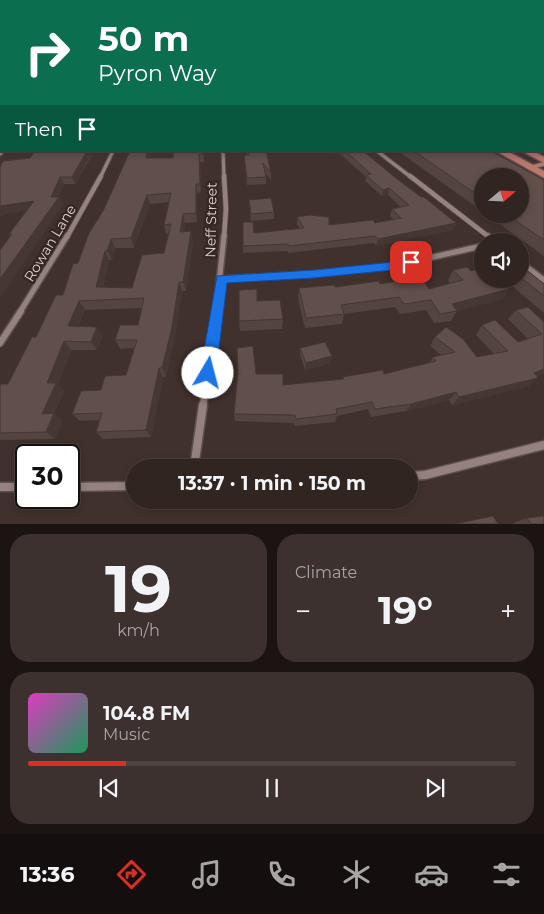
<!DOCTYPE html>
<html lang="en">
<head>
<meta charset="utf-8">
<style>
	body { margin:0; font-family:Montserrat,sans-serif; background:#3d312f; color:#f1f3f6; height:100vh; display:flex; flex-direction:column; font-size:19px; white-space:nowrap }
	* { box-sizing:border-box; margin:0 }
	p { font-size:16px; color:#a8a5a5 }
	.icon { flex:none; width:28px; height:28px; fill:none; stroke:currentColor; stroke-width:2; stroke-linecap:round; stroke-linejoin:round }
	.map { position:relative; height:524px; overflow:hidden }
	.side { display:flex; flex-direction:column; gap:10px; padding:10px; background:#1b1413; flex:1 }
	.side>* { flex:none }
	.banner { position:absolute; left:0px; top:0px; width:545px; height:152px; box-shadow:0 2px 8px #0003,0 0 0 1px #4c4240; background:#0b6e4f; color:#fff; overflow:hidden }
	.needle { width:32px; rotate:71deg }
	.fabs { position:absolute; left:474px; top:168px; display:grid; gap:10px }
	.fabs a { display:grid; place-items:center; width:55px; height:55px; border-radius:50%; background:#312522; box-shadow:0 2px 8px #0003,0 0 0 1px #4c4240; font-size:25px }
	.speed { position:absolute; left:15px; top:444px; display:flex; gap:10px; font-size:25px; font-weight:700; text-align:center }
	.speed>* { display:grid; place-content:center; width:65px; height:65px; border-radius:50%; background:#312522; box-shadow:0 2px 8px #0003,0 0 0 1px #4c4240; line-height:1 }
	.speed .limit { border:2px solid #111; border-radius:8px; background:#fff; color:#111 }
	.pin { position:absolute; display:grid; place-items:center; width:42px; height:42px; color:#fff; margin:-21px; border-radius:10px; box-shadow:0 2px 8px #0006 }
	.me { position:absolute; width:55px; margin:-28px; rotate:8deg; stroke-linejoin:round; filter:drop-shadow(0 0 4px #0008) }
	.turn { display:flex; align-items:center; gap:18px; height:105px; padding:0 15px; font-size:22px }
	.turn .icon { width:65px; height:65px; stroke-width:2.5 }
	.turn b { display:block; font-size:35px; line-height:42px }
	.then { display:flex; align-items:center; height:48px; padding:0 15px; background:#0003; gap:10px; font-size:19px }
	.big { font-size:38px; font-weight:700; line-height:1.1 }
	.side .tile { flex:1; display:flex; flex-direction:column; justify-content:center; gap:8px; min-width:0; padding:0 18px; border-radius:20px; background:#3d312f }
	.side .dial { align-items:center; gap:0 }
	.dial b { font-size:65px; line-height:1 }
	.song { display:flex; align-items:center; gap:15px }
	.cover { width:60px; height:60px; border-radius:8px; background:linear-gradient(135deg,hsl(310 70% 55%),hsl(150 70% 35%)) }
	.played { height:5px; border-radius:2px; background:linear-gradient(90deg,#d93025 20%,#4c4240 20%) }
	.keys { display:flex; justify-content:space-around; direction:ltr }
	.heat { display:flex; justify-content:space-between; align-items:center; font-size:28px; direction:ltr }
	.side .tiles { flex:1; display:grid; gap:10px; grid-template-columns:1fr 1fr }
	.tile:last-child { grid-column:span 2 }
	.trip { position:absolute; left:126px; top:459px; width:292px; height:50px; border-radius:25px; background:#312522; box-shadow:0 2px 8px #0003,0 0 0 1px #4c4240; font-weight:700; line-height:50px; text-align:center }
	.dock { display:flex; height:80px; justify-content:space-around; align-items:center; background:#140f0e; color:#a8a5a5 }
	.dock .icon { width:35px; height:35px }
	.dock .selected { color:#d93025 }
	.dock b { font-size:22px; color:#f1f3f6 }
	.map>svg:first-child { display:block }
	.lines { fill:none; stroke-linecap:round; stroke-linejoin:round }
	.street-far4-casing { stroke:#5d504e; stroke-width:5 }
	.street-far3-casing { stroke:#5d504e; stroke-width:6 }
	.street-far2-casing { stroke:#5d504e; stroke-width:8 }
	.street-far1-casing { stroke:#5d504e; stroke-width:9 }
	.street-casing { stroke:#5d504e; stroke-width:11 }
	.secondary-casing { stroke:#5d504e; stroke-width:2 }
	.primary-casing { stroke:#5d504e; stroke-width:3 }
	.street-far4 { stroke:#95827e; stroke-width:3 }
	.street-far3 { stroke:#95827e; stroke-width:4.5 }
	.street-far2 { stroke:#95827e; stroke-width:5 }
	.street-far1 { stroke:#95827e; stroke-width:6 }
	.street { stroke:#95827e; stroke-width:8 }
	.secondary { fill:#a97d74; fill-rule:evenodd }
	.primary { fill:#bd776b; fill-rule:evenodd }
	.wall { fill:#534440; fill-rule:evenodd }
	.shaded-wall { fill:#443734 }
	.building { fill:#614f4b; stroke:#443734; fill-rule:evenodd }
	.route { fill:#1a73e8; stroke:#114b97 }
	.labels { text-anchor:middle; stroke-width:5; stroke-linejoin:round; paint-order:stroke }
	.street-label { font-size:14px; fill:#dcd1cf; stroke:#362724 }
</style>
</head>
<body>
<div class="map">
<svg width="544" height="524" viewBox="0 0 544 524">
	<rect width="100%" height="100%" fill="#41312d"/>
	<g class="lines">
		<g class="street-far4-casing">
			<g id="street-far4">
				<path d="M223 151 224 178"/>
				<path d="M377 151 412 178"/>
				<path d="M0 154 3 151"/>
				<path d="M100 178 113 151"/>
			</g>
		</g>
		<g class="street-far3-casing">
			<g id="street-far3">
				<path d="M410 176 489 237"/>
				<path d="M67 237 101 176"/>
				<path d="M224 237 226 209 224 176"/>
			</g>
		</g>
		<g class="street-far2-casing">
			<g id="street-far2">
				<path d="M488 236 494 241"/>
				<path d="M520 262 544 280"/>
				<path d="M221 279 313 274 393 266 482 246"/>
				<path d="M20 312 67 236"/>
				<path d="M216 312 224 236"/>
			</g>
		</g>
		<g class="street-far1-casing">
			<g id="street-far1">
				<path d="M0 343 21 311"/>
				<path d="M203 406 216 311"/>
			</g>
		</g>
		<g class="street-casing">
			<g id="street">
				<path d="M194 468 203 405"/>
				<path d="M410 476 425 475 544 445"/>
				<path d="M0 487H26"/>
				<path d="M69 487 135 486"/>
			</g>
		</g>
		<g class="secondary-casing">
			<g id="secondary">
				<rect x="0" y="145" width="1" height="4"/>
				<path d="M544 162V166L529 169 525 167Z"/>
			</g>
		</g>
		<g class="primary-casing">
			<g id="primary">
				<path d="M496 151H507L544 171V178Z"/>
				<path d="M522 151H533L544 157V163Z"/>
			</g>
		</g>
		<use href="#street-far4" class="street-far4"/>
		<use href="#street-far3" class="street-far3"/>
		<use href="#street-far2" class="street-far2"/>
		<use href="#street-far1" class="street-far1"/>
		<use href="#street" class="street"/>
		<use href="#secondary" class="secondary"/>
		<use href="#primary" class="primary"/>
	</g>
	<g class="wall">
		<path d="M151 151 150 158H173L174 151H203L204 162H200L201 192 197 193V222L185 223 184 232 193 241 186 291H182L175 336 166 377H163L151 437 103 439 96 432 99 420 80 421 72 414 101 390 126 375 134 348 120 349 115 340 138 325 142 308 85 310 78 327 103 336 97 350H71L58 385 64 391 54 414 62 421 55 439 0 440V386L8 384 36 337 63 295 78 263ZM169 202 164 225 166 234H168L164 253 132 288 103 287 109 260H112L115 248H134L150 204Z"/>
		<path d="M245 151H266L271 173V180L265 172 266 177V184L247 185 244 155H247Z"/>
		<path d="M326 151H363L397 179 456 223 453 230 376 246 374 243 288 253V251L243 253V246L254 233 300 229 297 224V217L329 225 375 223 393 219 390 216 392 209 401 207 388 195 382 196 365 181 366 177 339 153 329 154Z"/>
		<path d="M398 151H491L544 180V256L486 214H520L482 176V211Z"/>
		<path d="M92 155 75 184H64L58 197H59L63 204 0 297 10 237 9 234 27 210 4 214Z"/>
		<path d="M249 200 274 212V219L251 221Z"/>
		<path d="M520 265 544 284V313L504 279H520Z"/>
		<path d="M453 270 471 271 509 289 502 299 457 311 451 321 434 323 426 310 400 314 395 307 344 314 342 324 305 328 298 298 299 288 335 287 380 284 429 289 450 283 448 280Z"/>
		<path d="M257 301 283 319 282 329 240 331 239 321Z"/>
		<path d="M516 310 544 322 537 377 528 386 452 405 449 400 406 411 371 417 368 409 337 416 335 422 295 426 294 423 235 421 234 414 256 374 283 385 343 379V377L384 374 429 363 433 357 441 355 430 346 435 337 477 357 494 354 476 335 482 325 518 342 528 339 508 319Z"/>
		<path d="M300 348 332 356 330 363 305 370 300 355Z"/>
		<path d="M527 518 544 524H514L513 523Z"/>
	</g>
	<g class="shaded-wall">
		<path d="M1 124V133L0 135V126Z"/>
		<path d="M87 151H93L75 184 72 177Z"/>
		<path d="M147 151H151L148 166 146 158Z"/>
		<path d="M329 151H339V153L329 154Z"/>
		<path d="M199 154 200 162 201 192 200 184Z"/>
		<path d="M60 177 64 184 57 200 59 197 63 204 0 297V279L51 197Z"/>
		<path d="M196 184 197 193V222L196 213Z"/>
		<path d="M389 188 388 195 382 196 383 190Z"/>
		<path d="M147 195 150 204 134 248 131 238Z"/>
		<path d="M34 201 38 208 4 214 0 218V206Z"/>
		<path d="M183 214 185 223 182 241 180 232Z"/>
		<path d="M456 223 453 230 376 246 378 239Z"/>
		<path d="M191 231 193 241 186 291 183 282Z"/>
		<path d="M111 239 115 248 112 260 107 251Z"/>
		<path d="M105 251 109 260 101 296 96 287Z"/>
		<path d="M179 282 182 291 175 336 166 377 162 368Z"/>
		<path d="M509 289 502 299 457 311 452 304Z"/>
		<path d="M79 301 85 310 74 335 68 326Z"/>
		<path d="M97 327 103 336 97 350 91 342Z"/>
		<path d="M64 341 71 350 58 385 64 391 54 414 62 421 55 439 46 432 42 414 47 383Z"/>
		<path d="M332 356 330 363 305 370 306 363Z"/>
		<path d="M159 368 163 377 151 437 146 430Z"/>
		<path d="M544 369V374L527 380 538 378 528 386 452 405 459 397Z"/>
		<path d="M456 392 449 400 406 411 411 404Z"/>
	</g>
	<g class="building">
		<path d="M0 92H1V124L0 126Z"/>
		<path d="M35 151H87L72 177H60L51 197H59L0 279V250L12 234H9L34 201 0 206V167L3 161 30 158Z"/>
		<path d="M130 151H147L146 158H173L174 151H202V154H199L200 184H196V213L183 214 180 232 191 231 183 282H179L172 327 162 368H159L146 430 96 432 102 413 72 414 81 391 101 390 105 376 126 375 137 340H115L120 325H138L144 298 79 301 68 326 97 327 91 342 64 341 47 383H56L42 414 54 413 46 432 0 433V386L1 384H8L32 337H36L56 295H63L73 264 78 263 89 233 103 211ZM171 193 164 225 171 224 164 253 142 255 132 288 96 287 105 251H107L111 239 131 238 147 195Z"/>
		<path d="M247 151H266L271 173 263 163 266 177 247 178 244 155H249Z"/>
		<path d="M345 151H363L397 179 421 197H424L456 223 378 239 375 236 289 246 288 244 243 246V222H253L254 233 304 228 297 217 309 215 329 217V225L373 220 375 223 401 218 392 209 409 205 389 188 383 190 366 175 371 174Z"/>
		<path d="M414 151H491L544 180V240L506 214H520V176H482V198Z"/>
		<path d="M271 198 274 212 251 214 249 200Z"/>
		<path d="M520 265 544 284V296L520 277Z"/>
		<path d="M467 267 471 271 482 267V279H499L509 289 452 304 457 311 440 314 431 300 404 304 399 297 341 305 344 314 306 318 299 288 334 285 335 287 379 281 380 284 421 277 429 289 463 280 453 270Z"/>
		<path d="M257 289V301L280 300 283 319 239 321V290Z"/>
		<path d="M528 307 544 322V369L534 373 538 378 459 397 456 392 411 404 375 409 372 402 336 409 337 414 296 419 295 415 234 414 238 370 237 348 253 346 256 374H283V385L344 379 343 377 383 370 384 374 436 361 433 357 455 352 435 337 446 327 463 339 477 357 508 351 482 325 495 320 518 342 542 334 516 310Z"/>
		<path d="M325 342 332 356 306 363 300 348Z"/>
		<path d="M493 516 498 524H454Z"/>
		<path d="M544 516V524H531L527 518Z"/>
	</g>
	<linearGradient id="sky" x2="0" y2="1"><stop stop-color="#241b19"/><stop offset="0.56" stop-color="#544e57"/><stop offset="1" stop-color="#544e57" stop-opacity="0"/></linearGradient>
	<rect width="544" height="165" fill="url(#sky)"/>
	<path class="route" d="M411 258 415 259 417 262 415 265 393 270 314 278 227 283 216 373 213 378 208 380 202 378 200 373 217 276 314 270 393 262Z"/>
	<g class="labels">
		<g class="street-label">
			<text transform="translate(211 220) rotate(-89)" y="5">Neff Street</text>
			<text transform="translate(50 243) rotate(-59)" y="5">Rowan Lane</text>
		</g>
	</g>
</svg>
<div class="fabs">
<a><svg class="needle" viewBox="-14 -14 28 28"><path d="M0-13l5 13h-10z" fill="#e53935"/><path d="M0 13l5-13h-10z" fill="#a8a5a5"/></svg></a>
<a><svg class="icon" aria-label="sound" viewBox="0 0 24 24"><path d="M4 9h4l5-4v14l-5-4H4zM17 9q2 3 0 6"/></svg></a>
</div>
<div class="speed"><div class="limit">30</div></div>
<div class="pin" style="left:411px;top:262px;background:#d93025"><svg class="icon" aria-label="arrive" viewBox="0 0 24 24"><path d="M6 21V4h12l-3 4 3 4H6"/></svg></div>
<svg class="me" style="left:208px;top:373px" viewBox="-20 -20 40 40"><circle r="19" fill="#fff"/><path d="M0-13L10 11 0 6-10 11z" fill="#1a73e8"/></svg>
<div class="trip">13:37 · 1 min · 150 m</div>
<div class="banner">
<div class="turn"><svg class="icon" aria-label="right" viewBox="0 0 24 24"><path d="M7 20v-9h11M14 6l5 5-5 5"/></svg><div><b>50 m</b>Pyron Way</div></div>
<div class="then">Then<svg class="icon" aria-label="arrive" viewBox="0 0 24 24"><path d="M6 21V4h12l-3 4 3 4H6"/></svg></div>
</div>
</div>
<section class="side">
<div class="tiles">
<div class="tile dial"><b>19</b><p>km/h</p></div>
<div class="tile"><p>Climate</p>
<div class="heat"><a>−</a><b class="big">19°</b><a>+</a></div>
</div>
<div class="tile">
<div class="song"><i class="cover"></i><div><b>104.8 FM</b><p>Music</p></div></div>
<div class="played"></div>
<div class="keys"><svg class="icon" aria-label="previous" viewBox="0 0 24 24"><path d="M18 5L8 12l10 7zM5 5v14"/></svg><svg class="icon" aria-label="pause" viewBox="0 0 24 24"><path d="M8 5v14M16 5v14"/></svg><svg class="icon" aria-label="next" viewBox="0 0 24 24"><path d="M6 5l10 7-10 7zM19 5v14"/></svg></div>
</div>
</div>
</section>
<nav class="dock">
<b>13:36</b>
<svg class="icon selected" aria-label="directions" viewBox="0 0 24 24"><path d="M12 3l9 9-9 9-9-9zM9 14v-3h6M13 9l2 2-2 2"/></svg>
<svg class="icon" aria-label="music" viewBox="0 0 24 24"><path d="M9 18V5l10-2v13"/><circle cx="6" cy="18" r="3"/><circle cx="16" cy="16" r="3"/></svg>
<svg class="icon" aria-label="phone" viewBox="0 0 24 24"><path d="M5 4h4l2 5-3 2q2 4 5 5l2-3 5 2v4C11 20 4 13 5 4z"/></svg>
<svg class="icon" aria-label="climate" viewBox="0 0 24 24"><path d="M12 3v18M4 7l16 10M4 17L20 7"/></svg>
<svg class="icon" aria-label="car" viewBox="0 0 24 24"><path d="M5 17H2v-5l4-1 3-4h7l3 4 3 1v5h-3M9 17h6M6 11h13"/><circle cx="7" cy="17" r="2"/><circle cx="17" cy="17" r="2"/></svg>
<svg class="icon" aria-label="filters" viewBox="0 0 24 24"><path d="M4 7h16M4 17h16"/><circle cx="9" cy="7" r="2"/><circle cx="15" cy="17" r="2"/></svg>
</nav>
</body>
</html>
